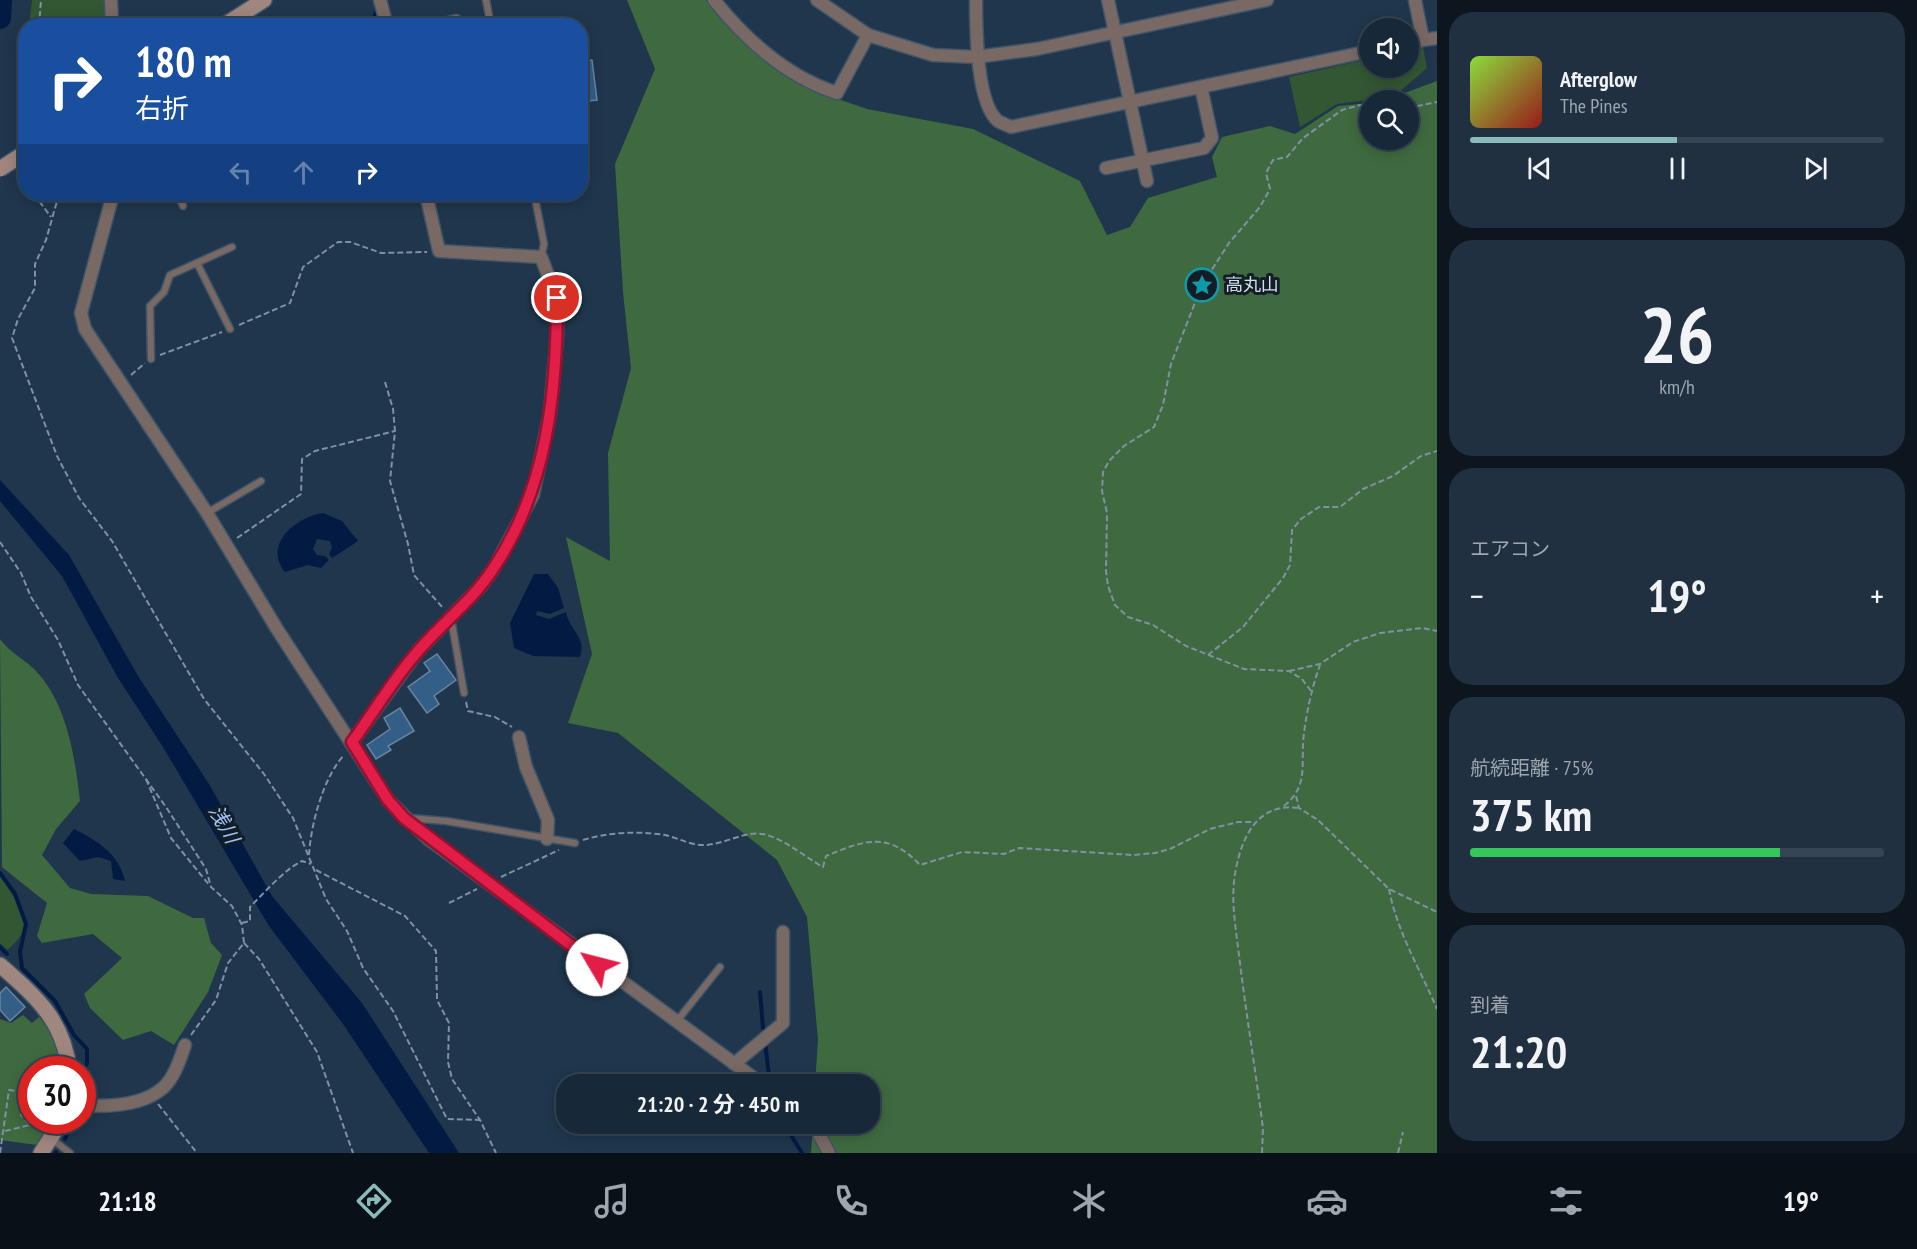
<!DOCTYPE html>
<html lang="ja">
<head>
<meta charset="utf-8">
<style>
	body { margin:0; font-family:"PT Sans Narrow","Noto Sans JP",sans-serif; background:#203041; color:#f1f3f6; height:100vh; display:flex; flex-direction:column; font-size:22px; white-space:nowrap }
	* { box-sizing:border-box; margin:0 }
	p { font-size:20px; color:#9ea6ae }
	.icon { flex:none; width:33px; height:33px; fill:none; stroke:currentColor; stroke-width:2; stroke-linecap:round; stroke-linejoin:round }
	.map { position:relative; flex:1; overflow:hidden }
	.details { display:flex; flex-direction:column; gap:12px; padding:12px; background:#0d161f; width:480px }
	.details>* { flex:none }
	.top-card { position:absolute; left:18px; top:18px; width:570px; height:183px; border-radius:24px; box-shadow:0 3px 15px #0003,0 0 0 2px #364453; background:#1a4fa0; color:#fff; overflow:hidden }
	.controls { position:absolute; left:1359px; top:18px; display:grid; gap:12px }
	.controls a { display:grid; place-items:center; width:60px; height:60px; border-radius:50%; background:#172839; box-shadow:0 3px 15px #0003,0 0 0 2px #364453; font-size:30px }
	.speed { position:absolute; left:18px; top:1056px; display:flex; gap:12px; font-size:30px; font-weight:700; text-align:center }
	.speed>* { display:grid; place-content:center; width:78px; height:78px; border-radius:50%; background:#172839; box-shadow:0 3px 15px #0003,0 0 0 2px #364453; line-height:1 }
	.speed .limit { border:9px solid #d22; background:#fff; color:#111 }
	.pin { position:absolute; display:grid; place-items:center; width:51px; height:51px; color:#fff; margin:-26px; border:3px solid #fff; border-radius:50%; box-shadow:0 2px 6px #0007 }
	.me { position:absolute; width:66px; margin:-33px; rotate:307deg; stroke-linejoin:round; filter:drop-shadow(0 0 4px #0008) }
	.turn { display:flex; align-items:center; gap:21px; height:126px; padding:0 18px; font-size:27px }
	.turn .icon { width:78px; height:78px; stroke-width:2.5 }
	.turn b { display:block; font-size:42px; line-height:51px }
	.lanes { display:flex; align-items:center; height:57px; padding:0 18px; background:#0003; justify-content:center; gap:30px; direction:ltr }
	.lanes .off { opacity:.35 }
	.big { font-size:45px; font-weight:700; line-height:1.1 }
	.details .card { flex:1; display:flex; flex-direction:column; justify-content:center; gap:9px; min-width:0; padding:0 21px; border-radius:24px; background:#203041 }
	.details .dial { align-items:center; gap:0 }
	.dial b { font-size:78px; line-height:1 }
	.song { display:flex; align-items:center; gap:18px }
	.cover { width:72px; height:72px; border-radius:9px; background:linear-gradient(135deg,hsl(90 70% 55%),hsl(0 70% 35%)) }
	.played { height:6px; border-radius:3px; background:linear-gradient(90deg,#8bbbb9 50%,#364453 50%) }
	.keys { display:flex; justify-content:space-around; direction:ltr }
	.heat { display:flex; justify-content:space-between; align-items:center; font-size:33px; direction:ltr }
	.charge { height:9px; border-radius:4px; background:linear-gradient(90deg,#34c759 75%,#364453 0) }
	.trip { position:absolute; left:556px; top:1074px; width:324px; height:60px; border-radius:24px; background:#172839; box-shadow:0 3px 15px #0003,0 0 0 2px #364453; font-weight:700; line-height:60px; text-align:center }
	.dock { display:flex; height:96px; justify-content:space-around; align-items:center; background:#091017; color:#9ea6ae }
	.dock .icon { width:42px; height:42px }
	.dock .selected { color:#8bbbb9 }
	.dock b { font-size:27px; color:#f1f3f6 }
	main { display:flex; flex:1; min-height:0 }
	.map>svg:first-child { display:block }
	.green { fill:#335733 }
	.forest { fill:#3f6a3f }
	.water { fill:#031b43 }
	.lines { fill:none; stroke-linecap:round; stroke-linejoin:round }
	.stream { stroke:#031b43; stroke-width:4 }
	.river { stroke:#031b43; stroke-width:22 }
	.building { fill:#335e87; stroke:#6a849d; stroke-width:1.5 }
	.lane-casing { stroke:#3f5469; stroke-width:9 }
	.street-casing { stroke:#3f5469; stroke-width:15 }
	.secondary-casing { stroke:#3f5469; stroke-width:18 }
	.path { stroke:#7f91a3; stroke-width:2; stroke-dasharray:6 3; stroke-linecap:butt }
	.lane { stroke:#796964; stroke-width:6 }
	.street { stroke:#796964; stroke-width:12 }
	.secondary { stroke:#9f867e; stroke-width:15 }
	.secondary-bridge-casing { stroke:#3f5469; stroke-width:18; stroke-linecap:butt }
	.secondary-bridge { stroke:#9f867e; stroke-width:15 }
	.route-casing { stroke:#92132f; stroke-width:15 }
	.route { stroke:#e11d48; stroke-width:10 }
	.labels { text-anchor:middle; stroke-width:6; stroke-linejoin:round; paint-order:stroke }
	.poi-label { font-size:18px; fill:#d1dfed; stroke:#121d26; text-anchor:start }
	.water-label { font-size:20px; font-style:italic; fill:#a0c3fc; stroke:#121d26 }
</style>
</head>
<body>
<main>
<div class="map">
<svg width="1437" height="1153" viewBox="0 0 1437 1153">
	<rect width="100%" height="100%" fill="#1f364c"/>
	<g class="green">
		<path d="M32 0H106L108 25 29 26Z"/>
		<path d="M1423 47 1427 68 1398 93 1385 98 1337 104 1300 127 1289 77 1369 59 1370 68H1408L1409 50Z"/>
		<path d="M0 876C9 887 25 913 24 927 22 937 14 944 7 950L0 943Z"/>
	</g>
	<g class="forest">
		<path d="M627 0H706L746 44 777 69 809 89 867 109 973 129 1080 181 1107 235 1130 227 1148 198 1217 177 1212 157 1222 137 1270 126 1295 134 1338 106 1369 103 1370 140H1408V100H1386L1437 81V1153H811L813 1124H870V1084H815L818 1040 807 917 777 860 618 733 568 723 592 654 566 537 610 561 608 453 631 368 623 292 615 164 655 69Z"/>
		<path d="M0 639C9 652 24 659 35 670 67 703 75 757 80 801L56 829 42 855 70 888 91 894 148 896 193 918H204L211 943 222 955 208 992 174 1045 151 1031 123 1040 90 1008 84 994 122 958 93 934 42 943 37 936 47 903 2 867Z"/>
		<path d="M23 1015 32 1023 39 1017C53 1033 58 1049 61 1069L32 1070V1120L52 1121 37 1145 0 1140V1019L11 1023Z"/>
	</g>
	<g class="water">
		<path d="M0 480 69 555 138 676 209 784 272 896 362 1003 459 1153H429L343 1024 269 926 163 747 118 678 62 576 0 501Z"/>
		<path d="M323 513 342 521 358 541 332 558 329 554 332 548 330 541 317 539 313 549 317 555 325 556 329 560 321 568 308 565 285 572C263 544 296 517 323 513Z"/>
		<path d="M534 574H548L558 588 564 608 550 614 537 611 536 615 549 619 566 612C569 630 587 637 580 657L533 656 514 648 510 623Z"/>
		<path d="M74 829C98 841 119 854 125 881L113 879 111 861 98 857 80 861 63 843Z"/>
	</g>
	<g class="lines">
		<g class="stream">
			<path d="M370 26 378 8"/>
			<path d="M0 873 15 894 26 924 20 952 22 968 55 1001 74 1035 87 1049V1063L82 1075"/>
			<path d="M0 947 7 954"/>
			<path d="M760 992 763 1028"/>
			<path d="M765 1042 770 1084"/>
			<path d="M784 1124 802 1153"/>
			<path d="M65 1139 73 1120"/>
			<path d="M55 1153 56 1152"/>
		</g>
		<path class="river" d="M0 18 1 0"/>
	</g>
	<g class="building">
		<path d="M592 60 597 100 580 102V62Z"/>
		<path d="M437 654 456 680 434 696 439 704 427 713 408 687 430 671 424 663Z"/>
		<path d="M400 708 414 731 388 746 391 750 376 759 367 745 390 729 384 718Z"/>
		<path d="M6 987 25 1007 10 1021 0 1010V993Z"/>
	</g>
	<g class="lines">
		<g class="lane-casing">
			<g id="lane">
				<path d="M486 0 491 26"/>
				<path d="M178 194 183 206"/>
				<path d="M536 203 544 244 541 257"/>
				<path d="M197 263 230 329"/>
				<path d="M151 359 150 306 164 292 170 275 232 247"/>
				<path d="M207 513 261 481"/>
				<path d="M451 618 464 693"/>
				<path d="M409 818 446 821 575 843"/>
				<path d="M677 1021 720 967"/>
				<path d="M52 1139 70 1153"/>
			</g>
		</g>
		<g class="street-casing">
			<g id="street">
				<path d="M111 0 112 26"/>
				<path d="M380 0 387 26"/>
				<path d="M714 0C746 40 787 77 837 93L868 35 933 55 976 57 1037 49 1267 0"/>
				<path d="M817 0 868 35"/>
				<path d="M976 0C976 26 976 103 998 121 1001 123 1007 125 1011 127L1370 51"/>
				<path d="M1108 0 1147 181"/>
				<path d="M438 26 456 21"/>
				<path d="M1423 40 1437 38"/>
				<path d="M1408 43 1423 40 1415 0"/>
				<path d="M1106 168 1204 148 1212 138 1201 87"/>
				<path d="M113 194 81 313 85 329 207 513 277 629 388 800 427 838 762 1084"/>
				<path d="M519 737 526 767 548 820 547 839"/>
				<path d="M352 742 418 651 481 586 494 568 533 495 550 413 557 336V298L541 257 439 251 426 194"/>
				<path d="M734 1064 783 1023V932"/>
				<path d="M82 1105C108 1107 143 1106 164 1087 175 1076 180 1059 185 1045"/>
				<path d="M810 1124 817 1130 829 1153"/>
			</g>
		</g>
		<g class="secondary-casing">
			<g id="secondary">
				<path d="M223 26 264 0"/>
				<path d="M0 965C35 996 64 1020 69 1070"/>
				<path d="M41 1153 62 1120"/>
			</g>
		</g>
		<g class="path">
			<path d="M39 26 41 0"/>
			<path d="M1408 108 1437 102"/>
			<path d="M21 141 26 87"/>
			<path d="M34 194 51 217"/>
			<path d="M39 194 44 199 57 198"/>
			<path d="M59 194 46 240 35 264V288L18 319 12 338 57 456 79 498 112 541 204 699 264 774 293 818 326 899 347 931 363 968 393 1011 447 1119 480 1120"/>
			<path d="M239 325 290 303 303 267 338 242H350L381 253 427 252"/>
			<path d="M160 355 222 332"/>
			<path d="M131 375 145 363"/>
			<path d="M385 382 393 409 395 431 390 481 408 544 414 575 443 608"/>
			<path d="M237 538 301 494 302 459 315 451 395 431"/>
			<path d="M0 542 21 573 31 597 58 640 78 685 166 807 206 869 211 887 232 906 242 925 244 943"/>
			<path d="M1208 655 1243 627 1283 578 1290 565 1292 530 1301 519 1319 507H1340L1363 489 1393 476 1421 456 1437 451"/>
			<path d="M1289 671 1320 664 1353 642 1380 633 1422 628 1437 631"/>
			<path d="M1311 691 1302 679 1289 671 1244 669 1186 646 1153 625 1128 617 1115 605 1108 586 1106 571 1107 513 1102 491 1103 472 1109 461 1124 446 1154 427 1163 405 1171 364 1202 285 1229 243 1260 207 1270 189 1266 173 1273 160 1287 157 1303 138 1342 110 1360 105 1370 106"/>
			<path d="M466 702 468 711 495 717 512 727"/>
			<path d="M146 779 171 838 210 886"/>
			<path d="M1296 796 1299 808 1318 820 1389 889 1437 912"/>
			<path d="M1284 806C1310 785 1300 763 1304 733 1307 710 1312 687 1320 665"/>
			<path d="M583 840C609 832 638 831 665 835 678 838 692 846 705 845 727 844 746 829 767 835 787 841 805 857 823 867L826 856C865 840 888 831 920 865L962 852 1004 854 1019 848 1133 855 1155 853 1170 849 1210 829 1238 822H1254"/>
			<path d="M309 855C311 824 323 778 344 755"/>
			<path d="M316 870 405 916 436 951 437 1000 449 1023 448 1062 452 1079 480 1120 496 1153"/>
			<path d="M501 877 559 850"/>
			<path d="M1389 889C1397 932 1420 969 1437 1009"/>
			<path d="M449 903 477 889"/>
			<path d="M242 923 250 921V907C264 893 285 869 302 861L311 864"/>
			<path d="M244 943 259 959 317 1052 353 1153"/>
			<path d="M191 1035 216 1000 228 963 244 943"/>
			<path d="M32 1096 23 1100 32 1106"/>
			<path d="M158 1104 197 1153"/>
			<path d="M5 1131 30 1125 21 1115 32 1110"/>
			<path d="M0 1153 9 1090 32 1093"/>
			<path d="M1262 1153 1263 1128C1255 1067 1245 1007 1238 947 1235 923 1231 899 1235 874 1241 838 1257 802 1299 808"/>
			<path d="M1398 1153 1403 1132"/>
		</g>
		<use href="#lane" class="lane"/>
		<use href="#street" class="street"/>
		<use href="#secondary" class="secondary"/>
		<g class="secondary-bridge-casing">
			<path id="secondary-bridge" d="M0 169 26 152"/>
		</g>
		<use href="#secondary-bridge" class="secondary-bridge"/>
	</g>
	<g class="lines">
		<g class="route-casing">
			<path id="route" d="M557 298C557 393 547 489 493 569 473 600 443 622 419 650 394 678 374 712 352 742L388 800 404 818 597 965"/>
		</g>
		<use href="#route" class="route"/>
	</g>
	<defs>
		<g id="sight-ring" transform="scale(1.725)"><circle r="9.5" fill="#121d26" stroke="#0f9aa8" stroke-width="1.5"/><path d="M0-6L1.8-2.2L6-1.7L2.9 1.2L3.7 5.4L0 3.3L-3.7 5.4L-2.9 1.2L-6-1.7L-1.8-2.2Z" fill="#0f9aa8"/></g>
	</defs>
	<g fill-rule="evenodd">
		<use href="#sight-ring" x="1202" y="285"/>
	</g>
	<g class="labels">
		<g class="poi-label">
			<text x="1225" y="291">高丸山</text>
		</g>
		<g class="water-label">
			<text transform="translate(224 824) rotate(61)" y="7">浅川</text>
		</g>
	</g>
</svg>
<div class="controls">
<a><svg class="icon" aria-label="sound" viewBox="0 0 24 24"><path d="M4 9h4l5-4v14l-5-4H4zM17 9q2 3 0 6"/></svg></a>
<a><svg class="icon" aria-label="search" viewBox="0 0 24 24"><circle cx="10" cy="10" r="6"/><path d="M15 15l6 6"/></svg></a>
</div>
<div class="speed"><div class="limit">30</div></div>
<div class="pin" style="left:557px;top:298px;background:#d93025"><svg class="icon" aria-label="arrive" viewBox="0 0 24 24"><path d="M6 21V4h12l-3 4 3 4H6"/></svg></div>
<svg class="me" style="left:597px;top:965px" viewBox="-20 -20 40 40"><circle r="19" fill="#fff"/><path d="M0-13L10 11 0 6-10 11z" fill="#e11d48"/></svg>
<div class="trip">21:20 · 2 分 · 450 m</div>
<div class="top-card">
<div class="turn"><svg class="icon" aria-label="right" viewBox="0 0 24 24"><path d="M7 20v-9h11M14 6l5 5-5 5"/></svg><div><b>180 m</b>右折</div></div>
<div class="lanes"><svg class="icon off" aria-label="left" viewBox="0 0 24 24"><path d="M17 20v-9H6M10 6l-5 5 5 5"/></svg><svg class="icon off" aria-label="ahead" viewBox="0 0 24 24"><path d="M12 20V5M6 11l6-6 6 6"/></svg><svg class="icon" aria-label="right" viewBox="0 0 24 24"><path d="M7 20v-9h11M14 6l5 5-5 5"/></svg></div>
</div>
</div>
<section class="details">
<div class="card">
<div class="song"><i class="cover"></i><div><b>Afterglow</b><p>The Pines</p></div></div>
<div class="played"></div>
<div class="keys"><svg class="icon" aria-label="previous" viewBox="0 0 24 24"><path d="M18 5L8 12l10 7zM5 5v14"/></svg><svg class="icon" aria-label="pause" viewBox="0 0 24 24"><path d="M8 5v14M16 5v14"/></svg><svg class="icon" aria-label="next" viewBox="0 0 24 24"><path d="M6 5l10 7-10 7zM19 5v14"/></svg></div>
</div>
<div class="card dial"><b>26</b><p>km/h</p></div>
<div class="card"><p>エアコン</p>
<div class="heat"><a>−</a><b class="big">19°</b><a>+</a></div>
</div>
<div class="card"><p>航続距離 · 75%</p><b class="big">375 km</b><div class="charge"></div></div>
<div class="card"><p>到着</p><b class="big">21:20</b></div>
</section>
</main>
<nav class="dock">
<b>21:18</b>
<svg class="icon selected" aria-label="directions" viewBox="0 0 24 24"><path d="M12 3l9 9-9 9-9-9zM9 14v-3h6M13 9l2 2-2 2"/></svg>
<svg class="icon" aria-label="music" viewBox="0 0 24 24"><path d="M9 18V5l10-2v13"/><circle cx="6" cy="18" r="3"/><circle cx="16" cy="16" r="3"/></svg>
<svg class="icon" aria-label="phone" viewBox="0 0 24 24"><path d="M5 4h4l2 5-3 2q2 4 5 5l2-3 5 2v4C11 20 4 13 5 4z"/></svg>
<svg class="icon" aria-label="climate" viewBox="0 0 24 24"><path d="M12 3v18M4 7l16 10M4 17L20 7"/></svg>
<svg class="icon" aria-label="car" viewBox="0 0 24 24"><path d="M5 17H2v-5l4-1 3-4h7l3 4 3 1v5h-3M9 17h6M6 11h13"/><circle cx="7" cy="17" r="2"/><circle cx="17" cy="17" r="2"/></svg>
<svg class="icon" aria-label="filters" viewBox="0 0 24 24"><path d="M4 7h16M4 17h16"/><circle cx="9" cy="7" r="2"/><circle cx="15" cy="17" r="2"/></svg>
<b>19°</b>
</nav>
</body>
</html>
